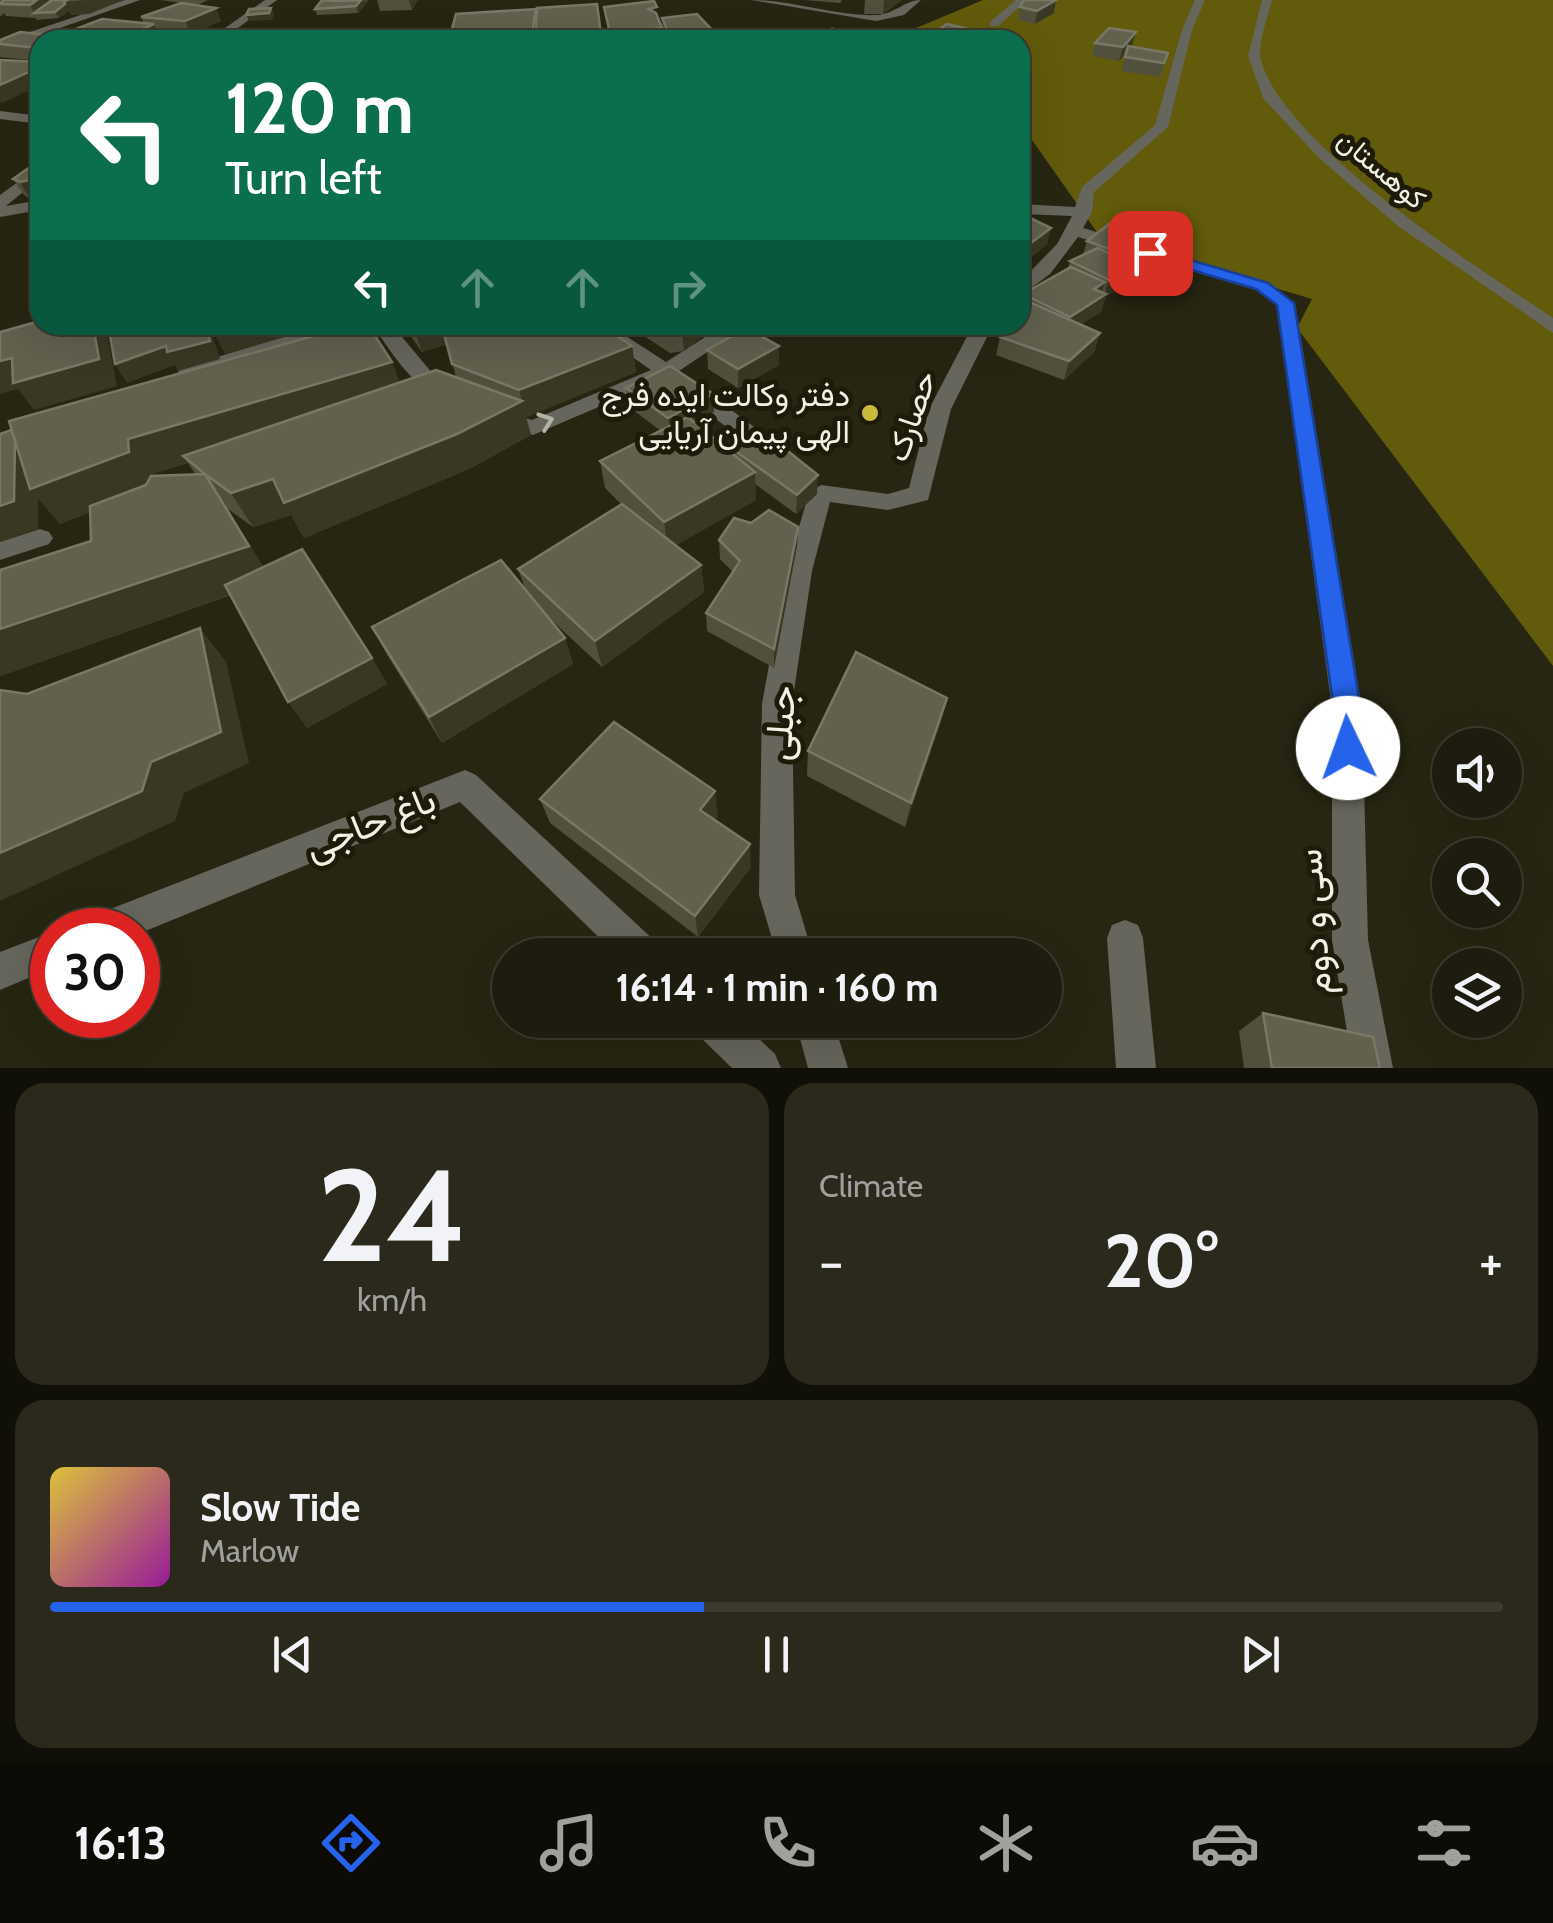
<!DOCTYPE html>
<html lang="en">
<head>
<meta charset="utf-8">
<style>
	body { margin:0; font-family:Cabin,Vazirmatn,sans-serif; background:#2a291c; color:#f1f3f6; height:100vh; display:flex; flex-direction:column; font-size:38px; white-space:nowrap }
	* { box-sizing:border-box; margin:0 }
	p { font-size:32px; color:#a0a19e }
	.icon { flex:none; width:55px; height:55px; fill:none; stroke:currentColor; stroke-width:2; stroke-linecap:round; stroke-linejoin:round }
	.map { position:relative; height:1068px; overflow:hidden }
	.side { display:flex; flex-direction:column; gap:15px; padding:15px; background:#100f08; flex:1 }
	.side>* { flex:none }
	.guide { position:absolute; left:30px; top:30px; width:1000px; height:305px; border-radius:30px; box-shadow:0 10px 40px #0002,0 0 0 2px #3b3a2e; background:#0b6e4f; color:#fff; overflow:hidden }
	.controls { position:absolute; left:1432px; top:728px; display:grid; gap:20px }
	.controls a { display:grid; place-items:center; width:90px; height:90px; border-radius:50%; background:#1d1c0e; box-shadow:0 10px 40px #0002,0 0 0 2px #3b3a2e; font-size:50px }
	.speed { position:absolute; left:30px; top:908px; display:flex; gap:20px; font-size:50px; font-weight:700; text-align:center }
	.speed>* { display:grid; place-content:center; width:130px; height:130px; border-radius:50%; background:#1d1c0e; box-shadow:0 10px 40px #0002,0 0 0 2px #3b3a2e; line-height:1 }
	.speed .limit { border:15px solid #d22; background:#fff; color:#111 }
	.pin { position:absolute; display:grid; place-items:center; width:85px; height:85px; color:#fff; margin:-42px; border-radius:20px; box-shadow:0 5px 15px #0006 }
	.me { position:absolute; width:110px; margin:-55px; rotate:357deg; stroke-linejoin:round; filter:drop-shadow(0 0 8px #0008) }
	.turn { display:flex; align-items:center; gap:35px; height:210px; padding:0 30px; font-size:45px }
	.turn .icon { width:130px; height:130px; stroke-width:2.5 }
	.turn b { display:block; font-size:70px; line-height:85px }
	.lanes { display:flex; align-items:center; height:95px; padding:0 30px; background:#0003; justify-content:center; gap:50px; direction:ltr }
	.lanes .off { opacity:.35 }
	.big { font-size:75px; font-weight:700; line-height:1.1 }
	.side .tile { flex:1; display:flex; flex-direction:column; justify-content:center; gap:15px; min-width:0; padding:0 35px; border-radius:30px; background:#2a291c }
	.side .dial { align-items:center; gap:0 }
	.dial b { font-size:130px; line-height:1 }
	.song { display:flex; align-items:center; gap:30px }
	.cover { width:120px; height:120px; border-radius:15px; background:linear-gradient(135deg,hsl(50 70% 55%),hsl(300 70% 35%)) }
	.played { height:10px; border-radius:5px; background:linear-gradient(90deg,#2563eb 45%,#3b3a2e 45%) }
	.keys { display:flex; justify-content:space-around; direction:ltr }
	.heat { display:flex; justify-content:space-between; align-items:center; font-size:55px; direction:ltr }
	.side .tiles { flex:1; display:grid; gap:15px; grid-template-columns:1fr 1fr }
	.tile:last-child { grid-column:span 2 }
	.trip { position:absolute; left:492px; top:938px; width:570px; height:100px; border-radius:50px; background:#1d1c0e; box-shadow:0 10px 40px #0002,0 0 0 2px #3b3a2e; font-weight:700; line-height:100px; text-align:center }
	.tabs { display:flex; height:160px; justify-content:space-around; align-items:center; background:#0c0b06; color:#a0a19e }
	.tabs .icon { width:70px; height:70px }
	.tabs .selected { color:#2563eb }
	.tabs b { font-size:45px; color:#f1f3f6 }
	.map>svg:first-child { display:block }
	.forest { fill:#625b0b }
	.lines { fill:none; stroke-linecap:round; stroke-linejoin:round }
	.minor { fill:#66665c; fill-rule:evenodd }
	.wall { fill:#51503c; fill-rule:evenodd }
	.shaded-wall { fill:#393823 }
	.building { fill:#62614e; stroke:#797866; stroke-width:2.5 }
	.oneway { stroke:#b3b2a7 }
	.route { fill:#2563eb; stroke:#184099; stroke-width:2.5 }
	.poi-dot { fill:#c7bb3c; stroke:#1e1c09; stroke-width:4 }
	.labels { text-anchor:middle; stroke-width:10; stroke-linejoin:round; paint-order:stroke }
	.far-street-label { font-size:28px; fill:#f2f1e5; stroke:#1e1c09 }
	.poi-label { font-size:32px; fill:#f2f1e5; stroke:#1e1c09; text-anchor:end }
	.street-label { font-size:32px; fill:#f2f1e5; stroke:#1e1c09 }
	.near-street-label { font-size:38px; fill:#f2f1e5; stroke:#1e1c09 }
</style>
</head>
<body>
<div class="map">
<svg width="1553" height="1068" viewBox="0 0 1553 1068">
	<rect width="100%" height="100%" fill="#272612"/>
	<path class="forest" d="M983 0H1553V666L1297 328 1312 299 1099 235 1020 123V40H903L897 36Z"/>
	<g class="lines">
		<g class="minor">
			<path d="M125 0H140L0 49V42Z"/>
			<path d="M265 0H277L221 40H208Z"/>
			<path d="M751 0C793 0 838 17 877 15 895 14 905 0 921 0L904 15 876 21Z"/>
			<path d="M1016 0H1027L998 26H990V22Z"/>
			<path d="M1195 0H1205L1192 30 1168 127 1094 192 1092 212 1083 228 1268 282 1295 303 1362 709 1368 940 1393 1068H1353L1332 940V709L1277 305 1256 290 1078 237 1050 274 1020 296V282L1057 244 1072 216 1020 214V204L1075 207 1082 187 1155 125 1182 30Z"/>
			<path d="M1262 0H1272C1268 17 1257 44 1261 60 1283 145 1479 268 1553 318V333L1398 226 1319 158 1263 98 1248 56Z"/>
			<path d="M833 27 837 32 810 40H792Z"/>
			<path d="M0 111 40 116V124L0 119Z"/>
			<path d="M40 166V178L6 206 40 200V210L0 217V195Z"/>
			<path d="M322 325H352L195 376H181L178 372 181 368Z"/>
			<path d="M372 325H392L438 380 459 392 455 397C421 404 390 349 372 325Z"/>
			<path d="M586 325H609L666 362 724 325H747L679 371 784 449 787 454 784 459H768L664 379 533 435 489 422 486 417 489 412 497 410 532 420 651 370Z"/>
			<path d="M888 325H908L897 333 890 331Z"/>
			<path d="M973 325H993L951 409 928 500 888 510 830 502 812 571 792 704 795 895 813 955H777L759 895 762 704 786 571 809 493 821 485 888 494 909 488 929 409Z"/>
			<path d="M40 529 49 532 53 538 49 544 0 560V542Z"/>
			<path d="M465 770 476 775 656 942 661 955H617L460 802 138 934V930H85L90 917Z"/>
			<path d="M1125 920 1138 925 1143 938 1156 1068H1116L1107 938 1112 925Z"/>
			<path d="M52 932V968L0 990V952Z"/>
			<path d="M692 1020H739L775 1054 781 1068H732L697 1034Z"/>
			<path d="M795 1020H833L848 1068H808Z"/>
		</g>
	</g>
	<g class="wall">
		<path d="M0 0H123L89 14 71 15 69 11 59 18 37 20 36 18 6 16 4 13 0 17Z"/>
		<path d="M160 0H208L198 5Z"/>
		<path d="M322 0H367L368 1 358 13 317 15 315 9Z"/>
		<path d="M377 0H418L412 10 380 11Z"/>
		<path d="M804 0H842L840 3Z"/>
		<path d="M865 0H902L883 14H864Z"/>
		<path d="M1020 7 1054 13 1035 24 1018 20Z"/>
		<path d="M216 8 221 21 191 34 157 31 40 40V61L0 57V40L58 36 144 23 141 17Z"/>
		<path d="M662 18 716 34 717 40H667L663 31Z"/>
		<path d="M965 28 964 35 957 40H930L931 35Z"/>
		<path d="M1136 32 1131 47 1168 53 1160 77 1121 71 1126 53 1119 61 1092 56 1095 43Z"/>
		<path d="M40 160 30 199 24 195 13 179Z"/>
		<path d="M1087 241 1161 262 1139 280 1133 277 1131 283 1106 296 1101 312 1081 324 1095 351 1064 380 996 355 1000 337 1008 329V325H1020L1023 294 1068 268 1070 261 1083 255Z"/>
		<path d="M403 325H601L632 346 636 372 526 417 531 435 469 469 304 538 291 515 253 527 228 509 263 567 372 658 387 684 307 728 231 595 0 676V570L91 541 90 512 60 524 38 498V529L0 434 400 382 456 377 447 344 422 352ZM188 463 196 475 153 476 152 474Z"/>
		<path d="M632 325H717L684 351 670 353 632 328Z"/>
		<path d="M779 346V365L738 388 708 369 707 350Z"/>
		<path d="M626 388 713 394 714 412 695 423 728 450 727 445 817 494 796 514 755 484 756 500 675 545 701 565 704 592 602 667 546 615 565 638 573 664 442 743 386 653 372 627 525 588 518 569 622 505 605 488 600 461 661 431 629 407Z"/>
		<path d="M751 523 798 527 797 546 774 668 707 631 706 613 733 572 720 559 719 540Z"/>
		<path d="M947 698 940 724 905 827 807 776 808 751Z"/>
		<path d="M540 799 718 816 715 820 751 867 698 937 550 823Z"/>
		<path d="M1263 1013 1380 1068H1244L1239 1031Z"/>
	</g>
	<g class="shaded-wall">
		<path d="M37 0H57L34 13 30 5Z"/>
		<path d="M85 0H123L89 14 71 15 69 11 59 18 55 12 64 2Z"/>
		<path d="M361 0 368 1 358 13 356 6Z"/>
		<path d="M409 0H418L412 10Z"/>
		<path d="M884 0H902L883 14Z"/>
		<path d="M1056 0 1054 13 1035 24 1037 11Z"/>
		<path d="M597 4 602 40H531L536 9 539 28Z"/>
		<path d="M216 8 221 21 191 34 185 21Z"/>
		<path d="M271 8 274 14 272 20 249 21 246 15Z"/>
		<path d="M154 24 158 33 161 32 164 40H141L140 30Z"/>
		<path d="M662 28 663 40H611L610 33Z"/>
		<path d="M965 28 964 35 957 40H948Z"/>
		<path d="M1136 32 1132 46 1119 61 1123 47Z"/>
		<path d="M40 67V85L2 103 0 101V85Z"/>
		<path d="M40 178V197L30 199 20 182Z"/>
		<path d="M1051 228 1047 245 1020 266V251Z"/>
		<path d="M1167 244 1161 262 1139 280 1145 262Z"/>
		<path d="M1137 266 1131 283 1106 296 1101 312 1064 335 1070 317 1094 289 1105 282 1100 298 1104 296 1109 280Z"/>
		<path d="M93 325H100L107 335 117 386 34 410 18 389 0 394V361Z"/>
		<path d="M205 325H209L220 359 178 371 175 365 127 383 115 364Z"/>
		<path d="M221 325H280L285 337 225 354 211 328Z"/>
		<path d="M416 325H505L422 352 413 326Z"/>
		<path d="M693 325H717L684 351 682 333Z"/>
		<path d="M1100 333 1095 351 1064 380 1069 361Z"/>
		<path d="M632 346 636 372 526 417 531 435 469 469 304 538 291 515 253 527 231 493 522 401 519 390Z"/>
		<path d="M779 346V365L738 388V369Z"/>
		<path d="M392 362 405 395 183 456 188 463 152 474 154 487 60 524 38 498V529L0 542V506L15 428 128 439Z"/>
		<path d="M713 394 714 412 670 437 668 418Z"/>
		<path d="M755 472 756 500 668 550 664 522Z"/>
		<path d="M205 474 272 580 0 676V629Z"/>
		<path d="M818 475 817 494 796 514 797 495Z"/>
		<path d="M798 527 797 546 774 668V649Z"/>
		<path d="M701 565 704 592 602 667 595 641Z"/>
		<path d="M200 628 226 662 249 763 184 793 175 821 0 901V853L151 762Z"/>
		<path d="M565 638 573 664 442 743 429 717Z"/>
		<path d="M372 658 387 684 307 728 288 702Z"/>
		<path d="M947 698 940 724 905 827 911 803Z"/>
		<path d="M715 791 718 816 703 833 700 810Z"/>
		<path d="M750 844 751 867 698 937 695 916Z"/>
	</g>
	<g class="building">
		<path d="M4 0H37L30 5 0 4Z"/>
		<path d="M52 0H67L64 2 65 4 55 12 34 13Z"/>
		<path d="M322 0 337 1 361 0 356 6 315 9Z"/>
		<path d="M1024 0H1056L1037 11 1020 7Z"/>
		<path d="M654 1 657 7 649 9 656 13 662 28 610 33 604 7Z"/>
		<path d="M181 3 216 8 185 21 141 17Z"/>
		<path d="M597 4 601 34 535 39 537 8Z"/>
		<path d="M271 8 269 13 246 15 249 9Z"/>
		<path d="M536 9 531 39 449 40 456 14Z"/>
		<path d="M697 14 716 34 670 36 662 18Z"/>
		<path d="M102 19 154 24 140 30 161 32 141 40H47Z"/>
		<path d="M947 24 965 28 949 39 931 35Z"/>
		<path d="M1109 28 1136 32 1123 47 1095 43Z"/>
		<path d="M20 32 58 36 47 40H40V46L37 48 0 44V40Z"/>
		<path d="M305 35 302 40H271L274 36Z"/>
		<path d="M450 37 449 40H341V39Z"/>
		<path d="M1128 46 1168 53 1164 63 1125 57Z"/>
		<path d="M0 60 40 62V67L0 85Z"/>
		<path d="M40 160V178L20 182 13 179Z"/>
		<path d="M1020 213 1051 228 1020 251Z"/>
		<path d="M1109 224 1167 244 1145 262 1087 241Z"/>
		<path d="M1098 248 1137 266 1109 280 1070 261Z"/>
		<path d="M1071 267 1105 282 1094 289 1106 294 1070 317 1023 294Z"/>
		<path d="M1025 300 1100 333 1069 361 1000 337 1011 325H1020V304Z"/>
		<path d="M40 321V325H93L99 359 13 383 12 358 0 361V332Z"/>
		<path d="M108 325H205L210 341 167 352 166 346 115 364Z"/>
		<path d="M353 325H368L392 362 128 439 129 452 30 489 9 421Z"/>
		<path d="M472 325H601L632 346 519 390 452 364 444 334Z"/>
		<path d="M653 325H693L682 333 668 334Z"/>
		<path d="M750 330 779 346 738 369 707 350 732 336Z"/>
		<path d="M670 366 713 394 668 418 626 388Z"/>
		<path d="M436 370 522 401 457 434 284 503 273 479 231 493 205 474 249 546 0 629V570L91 541 90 506 146 485 151 476 205 474 183 456Z"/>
		<path d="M688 417 755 472 664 522 600 461Z"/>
		<path d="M759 428 818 475 797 495 727 445Z"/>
		<path d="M11 430 15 440 14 501 0 506V434Z"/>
		<path d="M622 504 701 565 595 641 518 569Z"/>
		<path d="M769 510 798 527 774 649 706 613 740 561 719 540 734 518 751 523Z"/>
		<path d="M302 549 372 658 288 702 225 585Z"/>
		<path d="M501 560 565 638 429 717 372 627Z"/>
		<path d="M200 628 221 732 151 762 142 791 0 853V690L27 694Z"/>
		<path d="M856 652 947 698 911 803 808 751Z"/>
		<path d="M614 722 715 791 700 810 750 844 695 916 540 799Z"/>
		<path d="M1263 1013 1373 1037 1380 1068H1272Z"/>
	</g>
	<defs><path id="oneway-chevron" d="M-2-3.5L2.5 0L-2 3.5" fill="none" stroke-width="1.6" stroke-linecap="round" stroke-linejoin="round" transform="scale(2.5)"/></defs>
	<use class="oneway" href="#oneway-chevron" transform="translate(546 421) rotate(-20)"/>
	<path class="route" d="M1150 248 1268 283 1294 303 1361 710 1362 748 1358 757 1348 760 1338 757 1334 748V710L1277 305 1256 289 1144 256V249Z"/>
	<circle class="poi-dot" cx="870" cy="413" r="10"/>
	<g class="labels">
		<g class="far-street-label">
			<text transform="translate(1382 169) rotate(40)" y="10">کوهستان</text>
		</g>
		<g class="poi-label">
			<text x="850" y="406">دفتر وکالت ایده فرج<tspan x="850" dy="37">الهی پیمان آریایی</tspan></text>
		</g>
		<g class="street-label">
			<text transform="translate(911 416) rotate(-71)" y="11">حصارک</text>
		</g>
		<g class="near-street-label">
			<text transform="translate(780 723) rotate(-86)" y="13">جبلی</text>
			<text transform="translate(370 823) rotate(-22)" y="13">باغ حاجی</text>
			<text transform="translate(1313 922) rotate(-94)" y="13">سی و دوم</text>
		</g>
	</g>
</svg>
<div class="controls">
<a><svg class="icon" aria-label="sound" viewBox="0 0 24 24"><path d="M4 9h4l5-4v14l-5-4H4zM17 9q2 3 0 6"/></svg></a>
<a><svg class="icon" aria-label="search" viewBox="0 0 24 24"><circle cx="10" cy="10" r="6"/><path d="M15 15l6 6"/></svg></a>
<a><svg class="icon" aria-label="layers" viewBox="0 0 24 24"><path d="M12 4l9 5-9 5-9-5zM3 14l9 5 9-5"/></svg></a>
</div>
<div class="speed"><div class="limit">30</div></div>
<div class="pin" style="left:1150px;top:253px;background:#d93025"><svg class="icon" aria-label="arrive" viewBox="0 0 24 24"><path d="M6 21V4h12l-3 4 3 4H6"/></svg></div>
<svg class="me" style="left:1348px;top:748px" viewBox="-20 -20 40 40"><circle r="19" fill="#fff"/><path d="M0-13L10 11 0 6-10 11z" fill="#2563eb"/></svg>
<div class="trip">16:14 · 1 min · 160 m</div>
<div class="guide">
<div class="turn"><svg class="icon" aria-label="left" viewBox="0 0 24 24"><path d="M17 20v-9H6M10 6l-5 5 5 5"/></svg><div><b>120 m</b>Turn left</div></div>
<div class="lanes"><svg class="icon" aria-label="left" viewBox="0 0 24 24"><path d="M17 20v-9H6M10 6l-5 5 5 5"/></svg><svg class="icon off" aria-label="ahead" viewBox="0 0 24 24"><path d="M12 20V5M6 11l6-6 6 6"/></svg><svg class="icon off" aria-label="ahead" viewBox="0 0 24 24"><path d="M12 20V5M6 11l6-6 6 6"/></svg><svg class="icon off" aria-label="right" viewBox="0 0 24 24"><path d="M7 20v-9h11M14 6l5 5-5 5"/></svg></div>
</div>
</div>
<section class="side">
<div class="tiles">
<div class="tile dial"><b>24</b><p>km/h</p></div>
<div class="tile"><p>Climate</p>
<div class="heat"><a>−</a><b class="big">20°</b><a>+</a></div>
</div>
<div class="tile">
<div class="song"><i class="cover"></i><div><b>Slow Tide</b><p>Marlow</p></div></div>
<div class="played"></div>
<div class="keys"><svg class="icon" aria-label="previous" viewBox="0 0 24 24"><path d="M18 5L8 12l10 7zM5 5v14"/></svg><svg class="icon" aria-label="pause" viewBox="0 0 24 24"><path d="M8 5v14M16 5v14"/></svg><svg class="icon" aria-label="next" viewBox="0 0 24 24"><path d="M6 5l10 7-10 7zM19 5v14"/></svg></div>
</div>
</div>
</section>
<nav class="tabs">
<b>16:13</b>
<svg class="icon selected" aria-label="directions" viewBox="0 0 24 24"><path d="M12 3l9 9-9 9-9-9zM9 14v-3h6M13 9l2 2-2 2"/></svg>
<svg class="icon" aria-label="music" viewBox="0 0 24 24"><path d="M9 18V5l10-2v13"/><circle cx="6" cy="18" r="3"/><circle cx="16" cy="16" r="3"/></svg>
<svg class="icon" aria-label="phone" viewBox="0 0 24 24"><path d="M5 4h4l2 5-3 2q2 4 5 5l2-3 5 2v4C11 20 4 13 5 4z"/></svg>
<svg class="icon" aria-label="climate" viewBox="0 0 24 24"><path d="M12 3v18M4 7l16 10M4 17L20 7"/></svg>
<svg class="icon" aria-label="car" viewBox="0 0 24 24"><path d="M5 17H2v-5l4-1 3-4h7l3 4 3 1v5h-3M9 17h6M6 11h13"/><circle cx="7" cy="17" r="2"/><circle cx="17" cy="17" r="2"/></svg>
<svg class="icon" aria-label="filters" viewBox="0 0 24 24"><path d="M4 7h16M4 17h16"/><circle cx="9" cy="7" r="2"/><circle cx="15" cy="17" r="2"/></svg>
</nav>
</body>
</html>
